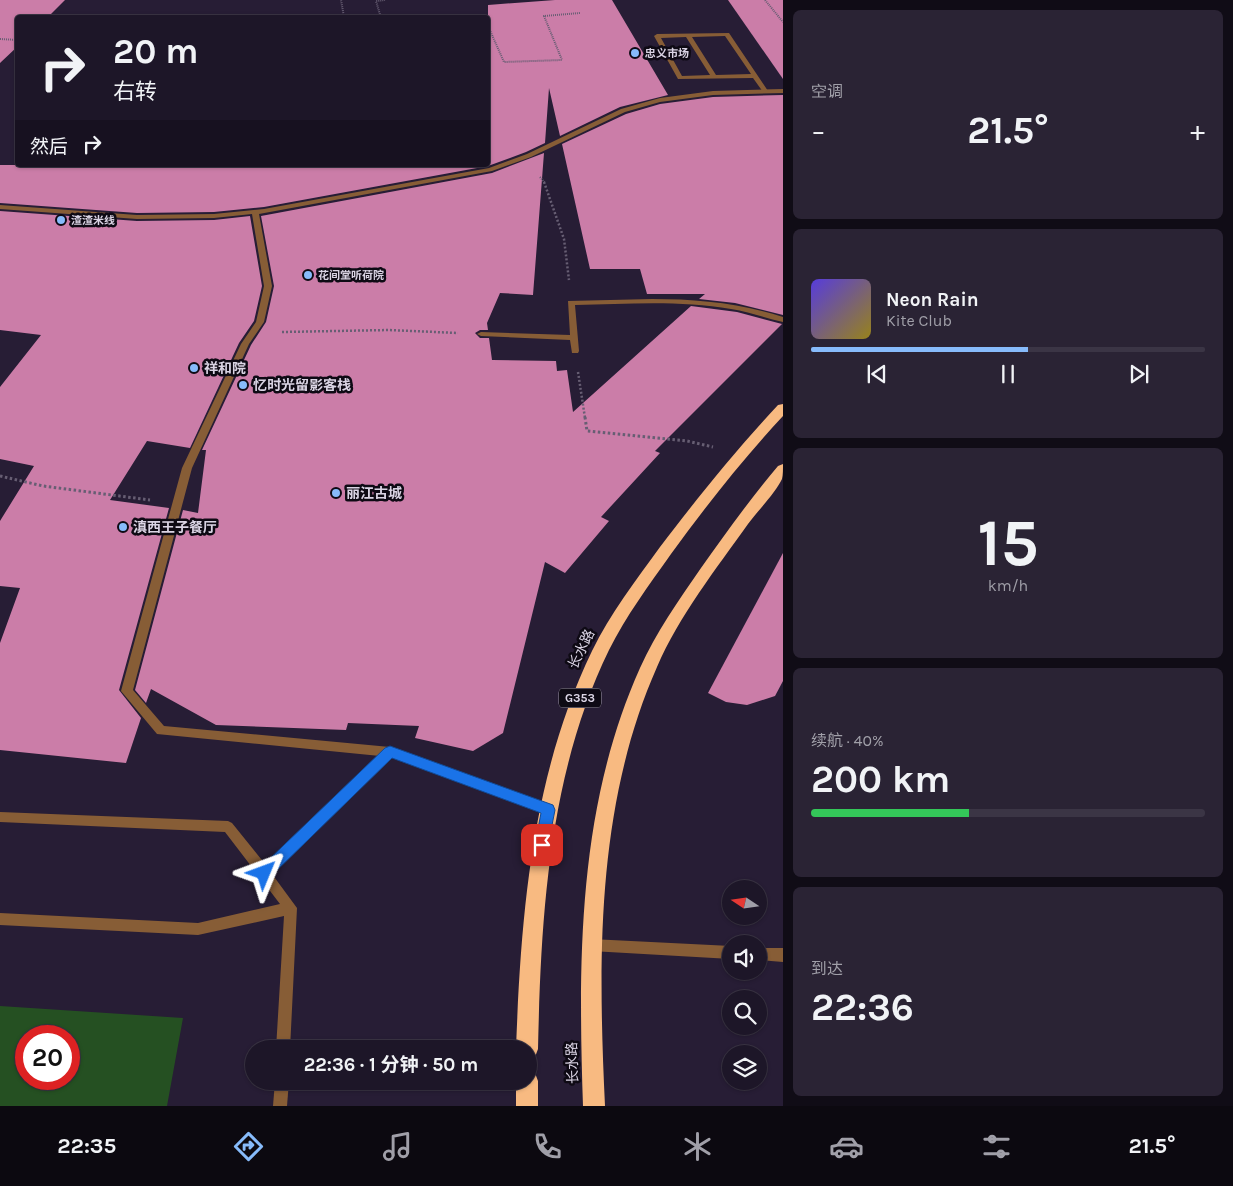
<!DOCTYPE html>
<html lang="zh">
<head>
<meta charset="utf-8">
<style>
	body { margin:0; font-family:Karla,"Noto Sans SC",sans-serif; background:#2a2334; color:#f1f3f6; height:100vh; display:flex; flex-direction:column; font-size:19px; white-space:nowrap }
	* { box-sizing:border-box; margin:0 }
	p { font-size:16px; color:#a09fa8 }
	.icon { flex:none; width:28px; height:28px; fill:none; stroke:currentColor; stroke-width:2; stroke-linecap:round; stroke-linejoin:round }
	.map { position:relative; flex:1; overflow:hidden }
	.drawer { display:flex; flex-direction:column; gap:10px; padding:10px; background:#100c16; width:450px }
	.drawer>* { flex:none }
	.hud { position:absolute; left:15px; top:15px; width:475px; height:152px; border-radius:5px; box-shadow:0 1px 4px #0004,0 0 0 1px #3b3545; background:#1d1628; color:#f1f3f6; overflow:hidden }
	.needle { width:32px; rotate:283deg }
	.tools { position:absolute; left:722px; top:880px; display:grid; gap:10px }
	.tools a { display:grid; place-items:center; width:45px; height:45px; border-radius:50%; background:#1d1628; box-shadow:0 1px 4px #0004,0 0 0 1px #3b3545; font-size:25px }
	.speed { position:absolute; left:15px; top:1025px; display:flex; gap:10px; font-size:25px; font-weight:700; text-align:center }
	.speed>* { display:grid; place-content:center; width:65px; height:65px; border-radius:50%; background:#1d1628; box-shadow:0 1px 4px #0004,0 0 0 1px #3b3545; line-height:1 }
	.speed .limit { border:8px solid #d22; background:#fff; color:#111 }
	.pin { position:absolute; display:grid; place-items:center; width:42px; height:42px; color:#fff; margin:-21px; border-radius:10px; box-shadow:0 2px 8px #0006 }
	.me { position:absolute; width:55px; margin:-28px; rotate:46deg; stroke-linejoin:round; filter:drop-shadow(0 0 4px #0008) }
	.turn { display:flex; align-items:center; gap:18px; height:105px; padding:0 15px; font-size:22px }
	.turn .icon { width:65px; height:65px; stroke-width:2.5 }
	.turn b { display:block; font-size:35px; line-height:42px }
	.then { display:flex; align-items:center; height:48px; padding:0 15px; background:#0003; gap:10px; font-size:19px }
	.big { font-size:38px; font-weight:700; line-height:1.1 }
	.drawer .tile { flex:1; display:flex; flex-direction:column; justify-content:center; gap:8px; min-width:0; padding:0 18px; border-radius:8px; background:#2a2334 }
	.drawer .dial { align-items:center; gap:0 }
	.dial b { font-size:65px; line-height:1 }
	.song { display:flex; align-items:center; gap:15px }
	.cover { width:60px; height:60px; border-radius:8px; background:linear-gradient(135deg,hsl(250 70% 55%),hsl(50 70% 35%)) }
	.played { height:5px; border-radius:2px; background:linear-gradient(90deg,#87bbfb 55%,#3b3545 55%) }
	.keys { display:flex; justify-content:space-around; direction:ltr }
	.heat { display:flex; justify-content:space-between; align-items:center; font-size:28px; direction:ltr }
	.charge { height:8px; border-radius:4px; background:linear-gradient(90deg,#34c759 40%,#3b3545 0) }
	.trip { position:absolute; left:245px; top:1040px; width:292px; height:50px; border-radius:25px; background:#1d1628; box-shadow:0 1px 4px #0004,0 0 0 1px #3b3545; font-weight:700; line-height:50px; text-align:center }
	.tab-bar { display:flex; height:80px; justify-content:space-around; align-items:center; background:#0c0910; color:#a09fa8 }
	.tab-bar .icon { width:35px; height:35px }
	.tab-bar .current { color:#87bbfb }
	.tab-bar b { font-size:22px; color:#f1f3f6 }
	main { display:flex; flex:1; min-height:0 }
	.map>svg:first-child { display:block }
	.green { fill:#255022; fill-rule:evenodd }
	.building { fill:#cb7da8 }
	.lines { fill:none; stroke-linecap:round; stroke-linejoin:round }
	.path-far2 { stroke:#675e73; stroke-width:2; stroke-dasharray:1 1; stroke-linecap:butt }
	.path-far1 { stroke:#675e73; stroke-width:2.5; stroke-dasharray:2 2; stroke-linecap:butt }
	.path { stroke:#675e73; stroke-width:3; stroke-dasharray:2.5 2.5; stroke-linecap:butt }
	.lane { fill:#875d36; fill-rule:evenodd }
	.street { fill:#875d36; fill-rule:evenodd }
	.highway { fill:#f8ba81; fill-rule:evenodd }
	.route { fill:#1a73e8; stroke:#114b97 }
	.poi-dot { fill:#87bbfb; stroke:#0e0a14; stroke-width:2 }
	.labels { text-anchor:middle; stroke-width:5; stroke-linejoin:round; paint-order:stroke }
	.far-poi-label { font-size:11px; font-weight:bold; fill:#dad4e4; stroke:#0e0a14; text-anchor:start }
	.shield { fill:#0e0a14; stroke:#9d97a6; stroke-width:1 }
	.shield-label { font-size:12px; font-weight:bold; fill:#dad4e4 }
	.poi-label { font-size:14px; font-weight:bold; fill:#dad4e4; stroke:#0e0a14; text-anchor:start }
	.street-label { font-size:14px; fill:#dad4e4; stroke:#0e0a14 }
</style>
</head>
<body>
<main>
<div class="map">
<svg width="783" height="1106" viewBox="0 0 783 1106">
	<rect width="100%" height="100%" fill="#271d35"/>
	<path class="green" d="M0 1006 183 1018 167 1106H0ZM26 1036H69V1079H26Z"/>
	<g class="building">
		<path d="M0 0H65L47 18H18V46L0 63Z"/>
		<path d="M555 0H612L668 95 620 107 560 136 549 88 545 143 526 152 488 166 264 207 214 212 137 213 0 203V165H488V5Z"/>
		<path d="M728 0H783V79Z"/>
		<path d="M783 95V315L735 303 699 299 705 294H647L640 269H590L562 144 626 114 660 104 713 97Z"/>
		<path d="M544 153 533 295 500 293 487 323 488 330H480L475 333 480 338H489L492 360 556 361 557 371 567 370 573 412 691 306 737 312 782 324 655 451 660 453 601 517 609 521 565 573 545 562 503 733 473 751 415 738 419 726 348 723 346 730 216 725 151 689 146 703 135 690 183 510 198 513 206 450H202L251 345 266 322 274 286 261 216 492 173Z"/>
		<path d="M0 211 137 221 214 220 250 216 262 286 254 321 239 343 190 448 147 441 110 500 169 508 119 690 141 718 126 763 0 750V643L20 588 0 586V521L34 466 0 459V387L41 335 0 330Z"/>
		<path d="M783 553V681L775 696 747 705 726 702 708 693Z"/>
	</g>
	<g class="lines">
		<g class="path-far2">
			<path d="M765 0 783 22"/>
			<path d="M334 18 344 17 341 0"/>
			<path d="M381 18 376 1 385 0"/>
			<path d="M488 26 504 62 562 60 544 16 580 13"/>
			<path d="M0 39 18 40"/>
			<path d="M540 177 545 183"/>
		</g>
		<g class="path-far1">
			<path d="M544 182 564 239 569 280"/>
			<path d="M282 332 389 330 458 333"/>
			<path d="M578 372 585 418"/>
		</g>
		<g class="path">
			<path d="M585 417 587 431 687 441 713 447"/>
			<path d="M0 476 43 486 150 500"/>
		</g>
		<g class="lane">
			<path d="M729 33 768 91 767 92H763L753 78 678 79 654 36 657 34ZM725 36 751 74 716 75 692 37ZM686 37 710 75 682 76 661 38Z"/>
			<path d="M652 299C697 299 740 303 783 317V322C766 318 749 312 731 309 680 300 627 304 575 305L579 351 578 353H572L570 340 481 336 477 334 481 332 570 335 568 301Z"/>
			<path d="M390 747 394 748 396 752 394 756 272 874 297 908 290 1049H276L284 916 198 935 0 925V913L198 923 280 904 225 832 0 822V812L228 821 232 823 265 864 386 748Z"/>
			<path d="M591 939 731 946V959L591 951 586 950 584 945 586 940Z"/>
			<path d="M759 948H783V962L759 960Z"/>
			<path d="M275 1081H289L287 1106H273Z"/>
		</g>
		<path class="street" d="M783 89V93L713 95 660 102 625 112 531 157 492 171 259 214 272 286 264 322 249 344 192 468 133 690 164 726 390 747 552 806 554 810 552 814 548 815 390 757 157 734 121 691 182 468 241 344 256 322 264 286 252 214 214 218 137 219 0 209V205L137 215 214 214 264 209 489 168 527 154 621 109 660 98 713 91Z"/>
		<g class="highway">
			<path d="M783 404V416C742 460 706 506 671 554 649 585 626 616 609 650 549 773 541 914 538 1049L535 1057 529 1059V1049H516C521 913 532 775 592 651 610 614 636 580 660 547 699 496 734 452 778 405Z"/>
			<path d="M783 464C783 469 783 475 782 479 776 492 757 512 748 524 716 569 679 616 657 667 596 805 598 959 605 1106H583C578 958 578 806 640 668 656 632 679 600 701 568 726 533 750 499 778 466Z"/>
			<path d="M529 1071 535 1073 538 1081V1106H516V1081H529Z"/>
		</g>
	</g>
	<path class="route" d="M390 746 553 805 555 810 547 850 542 852 537 850 535 845 541 813 392 758 269 878 264 880 259 878 257 873 259 869 385 748Z"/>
	<g class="poi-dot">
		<circle cx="635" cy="53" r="5"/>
		<circle cx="61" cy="220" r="5"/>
		<circle cx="308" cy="275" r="5"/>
		<circle cx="194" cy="368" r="5"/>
		<circle cx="243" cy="385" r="5"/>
		<circle cx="336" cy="493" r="5"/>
		<circle cx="123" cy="527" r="5"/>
	</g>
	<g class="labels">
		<g class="far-poi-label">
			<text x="645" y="57">忠义市场</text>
			<text x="71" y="224">渣渣米线</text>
			<text x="318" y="279">花间堂听荷院</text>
		</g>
		<rect class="shield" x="559" y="688.5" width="42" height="19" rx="4"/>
		<g class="shield-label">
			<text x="580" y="702">G353</text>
		</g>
		<g class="poi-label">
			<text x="204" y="373">祥和院</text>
			<text x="253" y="390">忆时光留影客栈</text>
			<text x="346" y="498">丽江古城</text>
			<text x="133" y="532">滇西王子餐厅</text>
		</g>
		<g class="street-label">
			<text transform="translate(581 649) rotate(-64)" y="5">长水路</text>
			<text transform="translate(572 1063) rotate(-92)" y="5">长水路</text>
		</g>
	</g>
</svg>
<div class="tools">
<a><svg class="needle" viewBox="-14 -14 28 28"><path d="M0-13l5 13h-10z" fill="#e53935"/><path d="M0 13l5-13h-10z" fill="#a09fa8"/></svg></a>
<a><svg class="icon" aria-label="sound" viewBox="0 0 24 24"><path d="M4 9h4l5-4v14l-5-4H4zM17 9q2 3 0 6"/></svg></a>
<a><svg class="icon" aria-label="search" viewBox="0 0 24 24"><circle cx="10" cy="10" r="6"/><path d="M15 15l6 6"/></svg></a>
<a><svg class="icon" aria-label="layers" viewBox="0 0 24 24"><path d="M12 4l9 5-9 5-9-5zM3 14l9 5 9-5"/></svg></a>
</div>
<div class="speed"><div class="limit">20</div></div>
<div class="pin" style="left:542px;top:845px;background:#d93025"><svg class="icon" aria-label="arrive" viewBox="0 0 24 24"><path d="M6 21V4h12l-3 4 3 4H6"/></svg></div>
<svg class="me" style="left:264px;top:873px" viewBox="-20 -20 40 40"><path d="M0-17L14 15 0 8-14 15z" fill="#1a73e8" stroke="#fff" stroke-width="4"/></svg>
<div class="trip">22:36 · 1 分钟 · 50 m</div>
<div class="hud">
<div class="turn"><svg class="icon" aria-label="right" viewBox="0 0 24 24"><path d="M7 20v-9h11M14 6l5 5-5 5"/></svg><div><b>20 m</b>右转</div></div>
<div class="then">然后<svg class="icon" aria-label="right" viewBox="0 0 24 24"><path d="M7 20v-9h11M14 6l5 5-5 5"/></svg></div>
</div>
</div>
<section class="drawer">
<div class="tile"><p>空调</p>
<div class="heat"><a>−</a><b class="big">21.5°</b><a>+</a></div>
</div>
<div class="tile">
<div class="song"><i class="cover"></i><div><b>Neon Rain</b><p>Kite Club</p></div></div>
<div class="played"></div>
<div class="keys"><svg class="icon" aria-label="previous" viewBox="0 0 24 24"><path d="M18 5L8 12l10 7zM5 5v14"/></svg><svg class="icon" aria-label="pause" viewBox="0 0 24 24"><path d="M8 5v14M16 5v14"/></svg><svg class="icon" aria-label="next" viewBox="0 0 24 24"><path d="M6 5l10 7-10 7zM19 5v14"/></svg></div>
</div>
<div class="tile dial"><b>15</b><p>km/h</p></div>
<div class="tile"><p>续航 · 40%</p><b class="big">200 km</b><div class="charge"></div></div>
<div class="tile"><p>到达</p><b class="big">22:36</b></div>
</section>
</main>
<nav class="tab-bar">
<b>22:35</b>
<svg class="icon current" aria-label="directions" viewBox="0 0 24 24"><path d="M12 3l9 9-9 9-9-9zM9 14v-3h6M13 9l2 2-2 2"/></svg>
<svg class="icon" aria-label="music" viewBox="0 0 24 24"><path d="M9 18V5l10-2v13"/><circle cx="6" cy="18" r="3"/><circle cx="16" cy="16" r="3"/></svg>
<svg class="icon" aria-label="phone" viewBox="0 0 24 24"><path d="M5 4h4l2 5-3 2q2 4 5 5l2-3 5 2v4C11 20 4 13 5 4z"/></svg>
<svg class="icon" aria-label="climate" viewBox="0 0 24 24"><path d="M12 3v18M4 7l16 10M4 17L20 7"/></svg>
<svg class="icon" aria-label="car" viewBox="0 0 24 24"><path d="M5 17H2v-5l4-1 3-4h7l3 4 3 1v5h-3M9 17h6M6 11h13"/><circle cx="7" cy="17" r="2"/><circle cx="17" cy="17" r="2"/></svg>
<svg class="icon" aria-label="filters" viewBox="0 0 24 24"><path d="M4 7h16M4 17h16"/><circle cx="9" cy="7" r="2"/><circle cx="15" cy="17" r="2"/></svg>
<b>21.5°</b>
</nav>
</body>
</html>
